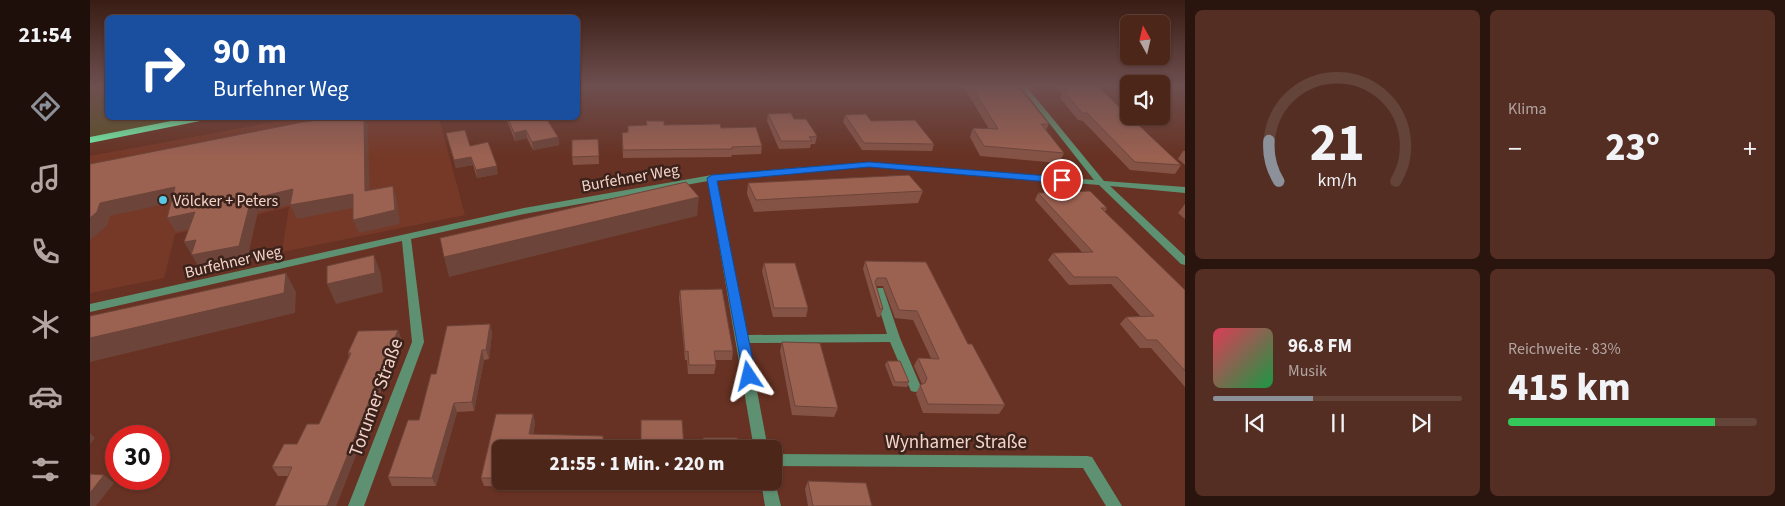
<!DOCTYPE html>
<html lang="de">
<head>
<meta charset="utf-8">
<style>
	body { margin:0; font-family:"Source Sans 3",sans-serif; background:#542e23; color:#f1f3f6; height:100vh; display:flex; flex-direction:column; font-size:19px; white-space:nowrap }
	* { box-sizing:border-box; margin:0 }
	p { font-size:16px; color:#b3a5a2 }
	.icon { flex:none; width:28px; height:28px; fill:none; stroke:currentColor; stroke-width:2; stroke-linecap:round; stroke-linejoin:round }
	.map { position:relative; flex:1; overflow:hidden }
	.drawer { display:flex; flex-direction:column; gap:10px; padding:10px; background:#2a150e; width:600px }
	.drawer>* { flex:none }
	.banner { position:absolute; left:15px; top:15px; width:475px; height:105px; border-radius:8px; box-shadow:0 1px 4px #0004,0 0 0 1px #644339; background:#1a4fa0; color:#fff; overflow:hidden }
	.needle { width:32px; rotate:352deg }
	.controls { position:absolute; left:1030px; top:15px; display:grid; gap:10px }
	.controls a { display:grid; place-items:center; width:50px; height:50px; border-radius:8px; background:#4d261a; box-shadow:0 1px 4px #0004,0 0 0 1px #644339; font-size:25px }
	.speed { position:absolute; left:15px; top:425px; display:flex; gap:10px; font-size:25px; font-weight:700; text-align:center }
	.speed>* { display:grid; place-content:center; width:65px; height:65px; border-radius:50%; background:#4d261a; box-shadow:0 1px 4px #0004,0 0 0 1px #644339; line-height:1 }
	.speed .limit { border:8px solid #d22; background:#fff; color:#111 }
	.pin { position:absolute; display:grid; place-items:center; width:42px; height:42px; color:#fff; margin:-21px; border:2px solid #fff; border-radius:50%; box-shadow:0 1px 5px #0007 }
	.me { position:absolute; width:55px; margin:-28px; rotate:350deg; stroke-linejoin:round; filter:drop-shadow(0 0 4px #0008) }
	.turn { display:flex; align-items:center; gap:18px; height:105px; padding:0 25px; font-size:22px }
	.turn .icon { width:65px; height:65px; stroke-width:2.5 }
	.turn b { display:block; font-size:35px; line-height:42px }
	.big { font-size:38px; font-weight:800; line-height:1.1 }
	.drawer .widget { flex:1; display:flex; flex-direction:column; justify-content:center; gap:8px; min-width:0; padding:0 18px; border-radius:8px; background:#542e23 }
	.drawer .dial { align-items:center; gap:0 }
	.dial svg { height:130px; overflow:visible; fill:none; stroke:#644339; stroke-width:7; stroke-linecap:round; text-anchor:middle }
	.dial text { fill:#f1f3f6; stroke:none }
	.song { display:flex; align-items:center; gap:15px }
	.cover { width:60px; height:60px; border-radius:8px; background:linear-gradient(135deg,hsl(350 70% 55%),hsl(140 70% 35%)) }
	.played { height:5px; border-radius:2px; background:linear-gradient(90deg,#8c9099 40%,#644339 40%) }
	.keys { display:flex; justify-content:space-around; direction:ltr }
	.heat { display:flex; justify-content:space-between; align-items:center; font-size:28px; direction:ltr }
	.charge { height:8px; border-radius:4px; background:linear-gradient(90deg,#34c759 83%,#644339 0) }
	.drawer .tiles { flex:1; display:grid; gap:10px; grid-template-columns:repeat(2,1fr) }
	.trip { position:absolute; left:402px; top:440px; width:290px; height:50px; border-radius:8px; background:#4d261a; box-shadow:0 1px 4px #0004,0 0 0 1px #644339; font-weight:800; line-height:50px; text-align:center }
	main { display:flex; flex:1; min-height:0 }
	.menu { display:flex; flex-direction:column; width:90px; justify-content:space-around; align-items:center; background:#1f0f0a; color:#b3a5a2 }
	.menu .icon { width:35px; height:35px }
	.menu .selected { color:#8c9099 }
	.menu b { font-size:22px; color:#f1f3f6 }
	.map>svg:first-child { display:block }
	.built { fill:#763928 }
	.green { fill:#594f25 }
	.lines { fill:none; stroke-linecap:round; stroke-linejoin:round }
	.street { fill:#5e9172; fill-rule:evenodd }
	.highway { fill:#72fbae; fill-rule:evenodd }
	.wall { fill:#855346 }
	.shaded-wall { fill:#6c4439 }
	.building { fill:#9b6151; stroke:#6c4439 }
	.route { fill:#1a73e8; stroke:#114b97 }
	.poi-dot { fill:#58c8e4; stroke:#3b221b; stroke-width:2 }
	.labels { text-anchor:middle; stroke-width:5; stroke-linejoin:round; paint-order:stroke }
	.street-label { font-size:16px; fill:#f4d3c9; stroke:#3b221b }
	.poi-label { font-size:16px; fill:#f4d3c9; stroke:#3b221b; text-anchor:start }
	.near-street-label { font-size:19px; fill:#f4d3c9; stroke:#3b221b }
</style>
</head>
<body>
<main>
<nav class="menu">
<b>21:54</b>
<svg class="icon selected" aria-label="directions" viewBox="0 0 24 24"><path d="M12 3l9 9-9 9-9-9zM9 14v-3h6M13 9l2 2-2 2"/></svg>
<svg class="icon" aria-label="music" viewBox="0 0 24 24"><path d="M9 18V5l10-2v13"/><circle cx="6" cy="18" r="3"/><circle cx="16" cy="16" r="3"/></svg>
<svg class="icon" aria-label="phone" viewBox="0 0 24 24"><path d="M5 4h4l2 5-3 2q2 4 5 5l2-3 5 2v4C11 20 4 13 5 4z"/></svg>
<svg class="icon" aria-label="climate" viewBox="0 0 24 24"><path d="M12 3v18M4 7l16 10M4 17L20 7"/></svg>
<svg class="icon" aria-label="car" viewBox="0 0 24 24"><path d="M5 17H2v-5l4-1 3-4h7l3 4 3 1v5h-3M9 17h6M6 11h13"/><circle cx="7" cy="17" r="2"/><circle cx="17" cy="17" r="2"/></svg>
<svg class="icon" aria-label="filters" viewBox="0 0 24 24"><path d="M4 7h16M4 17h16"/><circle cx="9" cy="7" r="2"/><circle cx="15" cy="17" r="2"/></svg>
</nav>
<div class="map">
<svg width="1095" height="506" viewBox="0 0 1095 506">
	<rect width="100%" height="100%" fill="#673223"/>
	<path class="built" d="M205 118H349L375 215 192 252 199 207 85 234 74 278 0 293V156Z"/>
	<path class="green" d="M0 86H17L18 118H98L0 138Z"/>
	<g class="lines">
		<g class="street">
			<path d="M930 86H936L1014 181 1095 187V193L1020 186 1095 256V265L1091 264 1009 185 779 166 627 180 656 335 797 334 784 291 785 288H793L810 338 831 387 829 391 825 392 821 391 800 342 658 343 678 449H664L618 181 434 214 321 239 334 342 274 506H258L322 342 312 241 0 312V304L434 208 622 175 779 162 1004 180Z"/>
			<path d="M684 454 997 456 1002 457 1032 506H1016L993 468 684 466Z"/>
			<path d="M684 478 691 506H675L671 481H684Z"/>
		</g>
		<path class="highway" d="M96 118H115L110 121 0 143V137Z"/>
	</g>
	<g class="wall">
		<path d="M873 86H928L959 124 956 130 974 153 969 163 890 156 880 137 883 128 899 129Z"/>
		<path d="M965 86H1007L1091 165 1085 174 1040 170 993 121 988 120 970 98 972 94Z"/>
		<path d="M678 114 704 119 727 136 725 144H721L720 148 689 149 677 121Z"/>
		<path d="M755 115 781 121 844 144 842 151 772 150 753 122Z"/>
		<path d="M416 118H456L468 137 469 145 443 150 437 138 425 141Z"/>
		<path d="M574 125 631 128 672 146 671 154 642 155 641 157 533 158 532 133 538 132Z"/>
		<path d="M356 133 408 174 387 178 383 165 366 168Z"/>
		<path d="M508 139 509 164 483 165 482 157Z"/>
		<path d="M1093 151H1095V165L1088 159Z"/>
		<path d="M658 183 833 191 828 203 664 212 657 194Z"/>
		<path d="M948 193 1017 208 1015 212 1095 290V387L1061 348H1050L1030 324 1036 317H1051L1021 284 979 285 958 260 963 253 992 252 945 200Z"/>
		<path d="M1095 204V219L1088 213Z"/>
		<path d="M775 261 878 344 915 405 909 414 833 413 826 394 830 385 832 384 824 366 828 358H841L823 320 805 318 793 286H786L793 309 790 317H787L773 269Z"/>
		<path d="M674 263 718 308 716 317H683L672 271Z"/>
		<path d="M590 290 643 351 642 360H625L626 365 624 374H598L597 360H595L589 298Z"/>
		<path d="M400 324 402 333 399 359 394 360 384 411 367 412 346 486H302L298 477 329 420 346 374Z"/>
		<path d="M308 330 311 339 246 506H185L198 476H188L182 467 229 424 259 356 258 353Z"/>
		<path d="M692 342 748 408 744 417 702 415 690 351Z"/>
		<path d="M797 361 819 382 817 387 803 386 795 365Z"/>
		<path d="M406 414H443L445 423 443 435 513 436V440H551V420H592L593 449H411V481H574V487H511L510 489 394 486 391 478Z"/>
		<path d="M613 438 649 449H613Z"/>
		<path d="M616 481H652L651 485H616Z"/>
		<path d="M718 481 782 506H718L715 489Z"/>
	</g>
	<g class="shaded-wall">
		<path d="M274 118H276L278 126 280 205 275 191Z"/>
		<path d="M436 130 437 138 425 141 424 133Z"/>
		<path d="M468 137 469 145 443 150 442 142Z"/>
		<path d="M381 157 383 165 366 168 364 160Z"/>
		<path d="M407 166 408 174 387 178 386 170Z"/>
		<path d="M303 186 307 200 310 224 269 233 263 220Z"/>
		<path d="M85 187 93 200 20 216 17 226 0 240V218L10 203Z"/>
		<path d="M203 189 209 203 168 212 157 260 110 269 94 242 161 199Z"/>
		<path d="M263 194 268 207 207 219 200 205Z"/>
		<path d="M609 197 607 216 359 277 354 257Z"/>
		<path d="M105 212 113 226 86 232 77 218Z"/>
		<path d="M284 255 291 274 293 292 246 304 237 284Z"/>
		<path d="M196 273 206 292 205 313 0 362V338Z"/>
		<path d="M400 324 402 333 399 359 396 350Z"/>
		<path d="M308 330 311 339 246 506H237Z"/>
		<path d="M392 350 394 360 384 411 382 402Z"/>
		<path d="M364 403 367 412 346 486 342 478Z"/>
		<path d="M443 414 445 423 441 443 439 434Z"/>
		<path d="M0 433 5 438 0 444Z"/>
		<path d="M14 475 24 483 6 506H0V493Z"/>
	</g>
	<g class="building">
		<path d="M881 86H928L959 124H951L974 153 894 146 883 128 908 129Z"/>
		<path d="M974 86H1007L1091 165 1045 162 997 113H992L974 91H979Z"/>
		<path d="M701 113 704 119H716L727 136 719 137 722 141H691L678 114Z"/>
		<path d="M776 114 781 121 825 120 844 144 774 143 755 115Z"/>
		<path d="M245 118H274L275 191 303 186 305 210 263 220V194L200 205 203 189 161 199 149 246 101 255 106 240 94 242 105 212 77 218 85 187 10 203 7 212 0 218V164L213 122Z"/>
		<path d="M418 118H456L468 137 442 142 436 130 424 133Z"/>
		<path d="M556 121H574V125L630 124 631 128 666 127 672 146 642 147V149L533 150 532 133 538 132V126L557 125Z"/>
		<path d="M375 130 380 146 398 142 407 166 386 170 381 157 364 160 356 133Z"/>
		<path d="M508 139 509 156 482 157V140Z"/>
		<path d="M819 175 833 191 666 200 658 183Z"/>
		<path d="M596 182 609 197 354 257 350 238Z"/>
		<path d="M1000 191 1017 208H1011L1095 290V371L1067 340H1057L1036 317 1064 316 1027 277H984L963 253 1003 252 948 193Z"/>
		<path d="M284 255 285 273 237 284V266Z"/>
		<path d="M775 261 836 262 878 344H882L915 405 838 404 830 385 835 383 837 378 828 358 849 359 827 311 809 310 796 278H787L785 282 793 309H790Z"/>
		<path d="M674 263H705L718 308H684Z"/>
		<path d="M196 273 194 293 0 338V316Z"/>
		<path d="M632 289 643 351H624L626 365H599L598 351 595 352 590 290Z"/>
		<path d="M400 324 396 350H392L382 402 364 403 342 478 298 477 318 420H329L341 374H346L357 326Z"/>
		<path d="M308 330 237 506H185L202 467H182L194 444H207L217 424H229L261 353H258L268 331Z"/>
		<path d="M692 342 730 343 748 408 705 406Z"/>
		<path d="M797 361H810L819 382H805Z"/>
		<path d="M406 414H443L439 434 513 436V440H551V420H592L594 447H573V449H411V478H391Z"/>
		<path d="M613 438H647L649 449H615Z"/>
		<path d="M0 474 14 475 0 493Z"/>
		<path d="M718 481 776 483 782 506H723Z"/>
	</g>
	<linearGradient id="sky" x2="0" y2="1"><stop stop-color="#391c13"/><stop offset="0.55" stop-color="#6e4f50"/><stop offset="1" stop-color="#6e4f50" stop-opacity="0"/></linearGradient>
	<rect width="1095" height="156" fill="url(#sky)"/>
	<path class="route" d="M779 162 972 177 977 180 972 183 779 167 627 181 666 376 664 380H654L617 178 622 175Z"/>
	<circle class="poi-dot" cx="73" cy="200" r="5"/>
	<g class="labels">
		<g class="street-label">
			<text transform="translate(540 177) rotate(-10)" y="6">Burfehner Weg</text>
			<text transform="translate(143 261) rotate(-13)" y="6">Burfehner Weg</text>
		</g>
		<g class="poi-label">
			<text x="83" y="206">Völcker + Peters</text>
		</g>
		<g class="near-street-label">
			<text transform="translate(285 397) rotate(-70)" y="7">Torumer Straße</text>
			<text x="866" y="448">Wynhamer Straße</text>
		</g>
	</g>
</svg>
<div class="controls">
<a><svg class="needle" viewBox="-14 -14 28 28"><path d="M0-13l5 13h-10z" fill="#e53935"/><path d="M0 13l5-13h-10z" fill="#b3a5a2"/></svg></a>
<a><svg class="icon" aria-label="sound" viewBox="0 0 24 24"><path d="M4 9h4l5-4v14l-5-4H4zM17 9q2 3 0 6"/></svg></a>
</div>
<div class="speed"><div class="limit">30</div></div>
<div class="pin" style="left:972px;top:180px;background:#d93025"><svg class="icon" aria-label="arrive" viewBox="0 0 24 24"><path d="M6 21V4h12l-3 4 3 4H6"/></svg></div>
<svg class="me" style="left:659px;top:376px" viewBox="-20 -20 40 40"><path d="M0-17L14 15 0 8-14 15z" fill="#1a73e8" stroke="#fff" stroke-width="4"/></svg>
<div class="trip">21:55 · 1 Min. · 220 m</div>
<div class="banner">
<div class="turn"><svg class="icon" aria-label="right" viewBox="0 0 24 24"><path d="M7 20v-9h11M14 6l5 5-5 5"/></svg><div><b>90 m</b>Burfehner Weg</div></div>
</div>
</div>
<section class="drawer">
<div class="tiles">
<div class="widget dial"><svg viewBox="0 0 100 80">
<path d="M14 69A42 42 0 1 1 86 69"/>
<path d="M14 69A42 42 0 0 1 8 44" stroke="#8c9099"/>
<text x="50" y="56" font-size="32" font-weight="700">21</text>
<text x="50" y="72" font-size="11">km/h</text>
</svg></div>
<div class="widget"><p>Klima</p>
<div class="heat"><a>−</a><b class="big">23°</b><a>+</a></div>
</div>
<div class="widget">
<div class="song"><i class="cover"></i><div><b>96.8 FM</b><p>Musik</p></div></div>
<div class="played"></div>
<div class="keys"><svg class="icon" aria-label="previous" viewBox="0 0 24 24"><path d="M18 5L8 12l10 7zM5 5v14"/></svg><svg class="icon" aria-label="pause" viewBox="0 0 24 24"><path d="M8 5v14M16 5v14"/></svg><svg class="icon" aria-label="next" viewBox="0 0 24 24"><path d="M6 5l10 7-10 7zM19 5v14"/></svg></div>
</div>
<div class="widget"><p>Reichweite · 83%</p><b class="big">415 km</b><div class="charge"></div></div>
</div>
</section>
</main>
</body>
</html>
